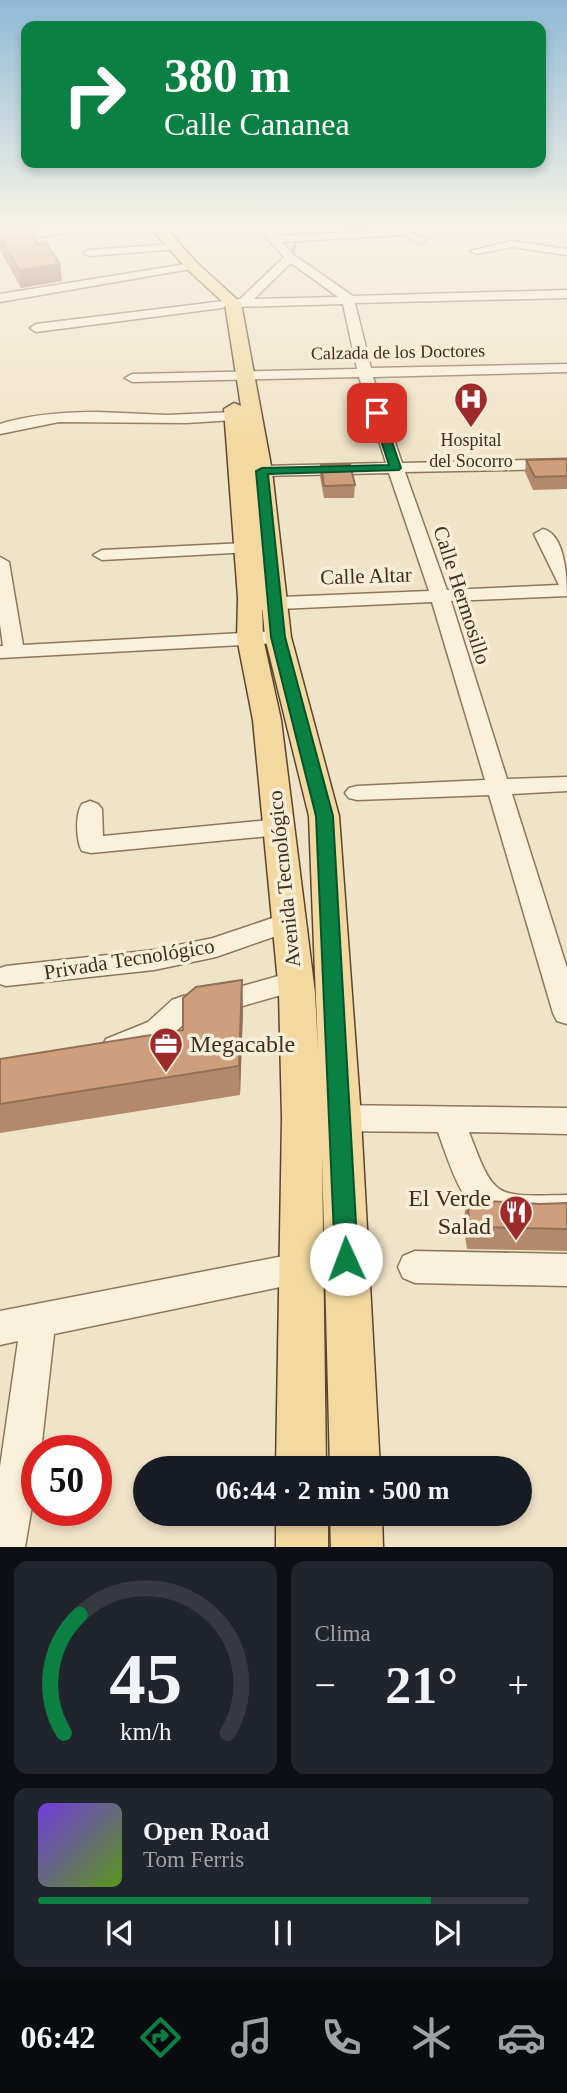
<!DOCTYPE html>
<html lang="es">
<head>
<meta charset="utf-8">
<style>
	body { margin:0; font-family:Georgia,serif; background:#20242c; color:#f1f3f6; height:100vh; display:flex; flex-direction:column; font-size:26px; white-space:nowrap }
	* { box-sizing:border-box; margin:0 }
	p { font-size:23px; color:#9ea1a6 }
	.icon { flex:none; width:38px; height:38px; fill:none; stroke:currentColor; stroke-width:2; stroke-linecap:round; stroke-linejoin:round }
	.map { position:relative; height:1547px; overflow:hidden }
	.details { display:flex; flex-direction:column; gap:14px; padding:14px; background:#0d0f14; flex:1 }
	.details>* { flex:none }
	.top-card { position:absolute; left:21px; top:21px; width:525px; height:147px; border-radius:14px; box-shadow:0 4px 10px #0003; background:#0b8043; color:#fff; overflow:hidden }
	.speed { position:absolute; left:21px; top:1435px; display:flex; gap:14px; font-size:35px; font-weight:700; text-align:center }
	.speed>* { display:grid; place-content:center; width:91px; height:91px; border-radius:50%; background:#171b24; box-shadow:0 4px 10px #0003; line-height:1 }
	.speed .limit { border:10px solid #d22; background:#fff; color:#111 }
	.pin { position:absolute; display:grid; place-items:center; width:60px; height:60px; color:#fff; margin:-30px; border-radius:14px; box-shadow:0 4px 10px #0006 }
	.me { position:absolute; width:77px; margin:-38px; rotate:358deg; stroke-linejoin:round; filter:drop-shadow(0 0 5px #0008) }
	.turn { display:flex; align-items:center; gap:24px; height:147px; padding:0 28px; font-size:32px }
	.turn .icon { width:91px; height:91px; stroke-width:2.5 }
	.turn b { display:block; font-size:49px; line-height:60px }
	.big { font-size:52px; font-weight:700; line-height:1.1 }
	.details .card { flex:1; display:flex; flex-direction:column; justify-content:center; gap:10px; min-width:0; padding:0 24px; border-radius:14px; background:#20242c }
	.details .dial { align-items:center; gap:0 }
	.dial svg { height:182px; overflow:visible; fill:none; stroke:#363941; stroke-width:7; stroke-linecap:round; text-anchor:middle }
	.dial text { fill:#f1f3f6; stroke:none }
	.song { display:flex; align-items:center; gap:21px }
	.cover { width:84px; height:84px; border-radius:10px; background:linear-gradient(135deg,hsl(260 70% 55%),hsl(90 70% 35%)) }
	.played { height:7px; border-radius:4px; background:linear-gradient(90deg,#0b8043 80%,#363941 80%) }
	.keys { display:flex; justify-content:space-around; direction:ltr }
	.heat { display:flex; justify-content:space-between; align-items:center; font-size:38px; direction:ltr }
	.details .tiles { flex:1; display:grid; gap:14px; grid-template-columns:1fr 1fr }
	.card:last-child { grid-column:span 2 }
	.trip { position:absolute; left:133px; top:1456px; width:399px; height:70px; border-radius:35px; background:#171b24; box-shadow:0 4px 10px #0003; font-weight:700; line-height:70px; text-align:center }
	.tab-bar { display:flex; height:112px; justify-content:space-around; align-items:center; background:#090b0e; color:#9ea1a6 }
	.tab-bar .icon { width:49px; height:49px }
	.tab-bar .current { color:#0b8043 }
	.tab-bar b { font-size:32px; color:#f1f3f6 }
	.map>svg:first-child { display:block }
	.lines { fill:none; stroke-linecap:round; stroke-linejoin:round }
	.stream { stroke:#6f938a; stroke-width:3.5 }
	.minor-casing { stroke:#8d765c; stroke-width:3 }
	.major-casing { stroke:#5b4430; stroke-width:3 }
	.minor { fill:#faf1dc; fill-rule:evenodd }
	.major { fill:#f3d9a0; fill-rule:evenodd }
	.wall { fill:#b2896c }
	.shaded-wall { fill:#916f58 }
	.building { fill:#cf9f7d; stroke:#916f58; stroke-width:2 }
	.route { fill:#0b8043; stroke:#07532c; stroke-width:2 }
	.labels { text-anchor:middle; stroke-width:7; stroke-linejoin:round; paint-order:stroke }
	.far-street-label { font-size:18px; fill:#3d2e20; stroke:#f7eed8 }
	.far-poi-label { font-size:18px; fill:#3d2e20; stroke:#f7eed8 }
	.street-label { font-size:21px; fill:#3d2e20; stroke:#f7eed8 }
	.near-poi-label { font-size:24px; fill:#3d2e20; stroke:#f7eed8; text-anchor:start }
</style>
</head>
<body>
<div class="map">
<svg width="567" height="1547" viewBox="0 0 567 1547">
	<rect width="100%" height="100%" fill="#f0e4c8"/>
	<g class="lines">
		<path class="stream" d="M286 257 293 252 298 227"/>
		<g class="minor-casing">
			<g id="minor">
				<path d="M70 227H101L0 243V237Z"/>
				<path d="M257 227H268L276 236 405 229 425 239 426 241 421 244 403 235 282 242 294 255 353 296 567 290V298L355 303 371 368 567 364V372L373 377 402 463 567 459V469L405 472 447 590 559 585 534 534 543 529C565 534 567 577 567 596L451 601 507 779 567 777V791L512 794 567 968V1024L557 1021 553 1013 489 795 357 800 349 798 345 793 349 788 357 786 485 780 432 602 257 610 248 604 257 598 429 591 389 473 262 476 254 471 262 466 386 463 359 377 132 382 125 378 132 374 357 369 343 304 233 307 228 304 222 308 36 332 30 328 36 324 240 299 284 257ZM291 263 338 297 254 299Z"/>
				<path d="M512 241 567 249V255L512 247 476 254 470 251Z"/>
				<path d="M174 244 179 247 178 249 89 256 83 253 89 250Z"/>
				<path d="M192 263 196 264V268L0 302V294Z"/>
				<path d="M98 412 167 415 234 412 241 416 234 420 186 423 59 422 0 434V424C32 414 64 412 98 412Z"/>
				<path d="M245 543 251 544 254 548 251 552 102 560 93 555 102 550Z"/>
				<path d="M0 557 9 562 23 645 278 631 288 637 278 643 0 658V646H3L0 624Z"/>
				<path d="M90 801 98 804 102 809 103 836 279 819 287 822 291 827 287 832 279 835 91 853 82 851C76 841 75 814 82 804Z"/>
				<path d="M290 912 299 914 303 921 299 928 216 957 154 970 6 986 0 984V968L6 966 154 950 213 938Z"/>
				<path d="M296 971 306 974 310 981 306 988 239 1007 197 1013 168 1038 116 1058 106 1055 102 1047 106 1039 148 1022 172 1000 183 996 239 987Z"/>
				<path d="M332 1105 567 1108V1134L469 1132C495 1201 495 1196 567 1195V1223C473 1226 468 1218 438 1132L332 1131 321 1127 317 1118 321 1109Z"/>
				<path d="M309 1251 321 1255 326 1266 321 1277 309 1281 54 1334 41 1451H37V1477L25 1547H0V1467L18 1341 0 1345V1311Z"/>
				<path d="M415 1251 567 1254V1286L415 1283 403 1278 398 1267 403 1256Z"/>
			</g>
		</g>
		<g class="major-casing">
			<g id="major">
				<path d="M150 227H165L197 263 241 303 272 471 291 637 339 816 361 1118 380 1468H330L322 1155 326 1468H276L282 1118 279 993 253 720 237 638 238 598 224 409 234 403 241 406 225 304 187 269ZM262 603 265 637 309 816 318 1051 315 993 281 720 263 638Z"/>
				<rect x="276" y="1514" width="52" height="33"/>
				<path d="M330 1514H382L383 1547H331Z"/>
			</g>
		</g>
		<use href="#minor" class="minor"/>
		<use href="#major" class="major"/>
	</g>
	<g class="wall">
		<path d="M0 229 37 244 62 281 21 288 0 250Z"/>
		<path d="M567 459V489L533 490 525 472 526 460Z"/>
		<path d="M321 465 355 485 354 498H324L320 477Z"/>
		<path d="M243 1009 240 1095 0 1133V1059L183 1030Z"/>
		<path d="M467 1200 540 1204 567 1203V1251L467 1249 463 1223Z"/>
	</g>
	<g class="shaded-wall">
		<path d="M60 264 62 281 21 288 19 270Z"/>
		<path d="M242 980 243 1009 240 1095 239 1066Z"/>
	</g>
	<g class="building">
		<path d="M8 227H30L37 244 46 243 60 264 19 270 0 237V229Z"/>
		<path d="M567 459V476L535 477 526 460Z"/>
		<path d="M350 464 355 485 324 486 321 465Z"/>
		<path d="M242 980 239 1066 0 1104V1059L183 1030V998L196 987Z"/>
		<path d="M467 1200 540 1204 567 1203V1229L470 1227Z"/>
	</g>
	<linearGradient id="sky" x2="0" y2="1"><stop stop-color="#8fbad6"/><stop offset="0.51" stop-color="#f8f3e6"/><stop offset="1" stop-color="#f8f3e6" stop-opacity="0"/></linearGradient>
	<rect width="567" height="444" fill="url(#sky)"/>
	<path class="route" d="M377 410 382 413 401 468 399 470 268 474 285 637 333 816 358 1259 355 1266 346 1270 338 1266 335 1259 316 816 271 637 256 471 262 468 389 465 372 413Z"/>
	<defs>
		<g id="hospital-pin" transform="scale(1.75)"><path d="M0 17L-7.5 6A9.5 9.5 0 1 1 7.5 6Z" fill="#9e2a2b" stroke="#f7eed8"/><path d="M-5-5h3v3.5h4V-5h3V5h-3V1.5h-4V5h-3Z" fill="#fff"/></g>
		<g id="office-pin" transform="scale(1.75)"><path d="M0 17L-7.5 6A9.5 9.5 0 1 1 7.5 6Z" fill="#9e2a2b" stroke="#f7eed8"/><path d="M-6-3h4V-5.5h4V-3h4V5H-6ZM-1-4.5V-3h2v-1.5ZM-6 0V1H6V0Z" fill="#fff"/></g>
		<g id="restaurant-pin" transform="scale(1.75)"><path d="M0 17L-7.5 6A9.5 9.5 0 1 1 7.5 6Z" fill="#9e2a2b" stroke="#f7eed8"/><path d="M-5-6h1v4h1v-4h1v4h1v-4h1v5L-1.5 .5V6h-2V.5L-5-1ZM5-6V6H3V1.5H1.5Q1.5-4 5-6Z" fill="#fff"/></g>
	</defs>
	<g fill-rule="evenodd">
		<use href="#hospital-pin" x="471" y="399"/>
		<use href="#office-pin" x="166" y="1044"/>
		<use href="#restaurant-pin" x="516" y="1212"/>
	</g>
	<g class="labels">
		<g class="far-street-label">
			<text transform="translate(398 352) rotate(-1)" y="6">Calzada de los Doctores</text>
		</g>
		<g class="far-poi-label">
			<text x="471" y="446">Hospital<tspan x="471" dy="21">del Socorro</tspan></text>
		</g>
		<g class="street-label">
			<text transform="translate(366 576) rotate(-2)" y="7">Calle Altar</text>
			<text transform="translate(462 595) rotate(72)" y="7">Calle Hermosillo</text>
			<text transform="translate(284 879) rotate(-96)" y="7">Avenida Tecnológico</text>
			<text transform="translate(129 959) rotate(-9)" y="7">Privada Tecnológico</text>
		</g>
		<g class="near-poi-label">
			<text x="190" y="1052">Megacable</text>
			<text x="491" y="1206" text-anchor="end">El Verde<tspan x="491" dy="28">Salad</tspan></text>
		</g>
	</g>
</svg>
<div class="speed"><div class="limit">50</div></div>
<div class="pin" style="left:377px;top:413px;background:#d93025"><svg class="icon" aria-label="arrive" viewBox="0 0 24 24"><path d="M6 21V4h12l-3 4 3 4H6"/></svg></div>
<svg class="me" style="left:346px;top:1259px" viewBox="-20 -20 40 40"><circle r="19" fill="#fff"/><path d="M0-13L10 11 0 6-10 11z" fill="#0b8043"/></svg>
<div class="trip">06:44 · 2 min · 500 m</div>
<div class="top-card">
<div class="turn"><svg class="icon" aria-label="right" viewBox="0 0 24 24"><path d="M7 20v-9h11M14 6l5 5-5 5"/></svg><div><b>380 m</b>Calle Cananea</div></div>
</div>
</div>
<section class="details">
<div class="tiles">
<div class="card dial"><svg viewBox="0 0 100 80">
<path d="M14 69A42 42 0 1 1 86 69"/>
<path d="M14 69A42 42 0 0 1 21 17" stroke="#0b8043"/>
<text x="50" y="56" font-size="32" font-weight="700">45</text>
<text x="50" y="72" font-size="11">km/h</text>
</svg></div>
<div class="card"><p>Clima</p>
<div class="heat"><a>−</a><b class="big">21°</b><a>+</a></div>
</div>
<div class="card">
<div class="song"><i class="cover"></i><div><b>Open Road</b><p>Tom Ferris</p></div></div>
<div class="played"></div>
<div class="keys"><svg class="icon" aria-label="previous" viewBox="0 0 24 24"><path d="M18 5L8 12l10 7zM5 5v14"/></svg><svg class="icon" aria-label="pause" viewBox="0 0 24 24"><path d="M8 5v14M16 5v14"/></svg><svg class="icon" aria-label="next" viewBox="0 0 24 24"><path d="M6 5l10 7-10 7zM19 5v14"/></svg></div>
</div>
</div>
</section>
<nav class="tab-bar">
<b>06:42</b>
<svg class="icon current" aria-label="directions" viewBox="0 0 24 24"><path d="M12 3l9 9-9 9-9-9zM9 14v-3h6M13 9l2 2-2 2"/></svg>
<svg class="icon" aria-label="music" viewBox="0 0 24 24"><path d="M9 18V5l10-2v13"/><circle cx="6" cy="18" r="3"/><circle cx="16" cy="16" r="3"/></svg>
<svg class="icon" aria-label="phone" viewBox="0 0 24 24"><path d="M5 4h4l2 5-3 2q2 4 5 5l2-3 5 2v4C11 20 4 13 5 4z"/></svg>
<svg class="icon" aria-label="climate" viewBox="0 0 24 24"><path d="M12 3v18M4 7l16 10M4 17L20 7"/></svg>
<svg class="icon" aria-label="car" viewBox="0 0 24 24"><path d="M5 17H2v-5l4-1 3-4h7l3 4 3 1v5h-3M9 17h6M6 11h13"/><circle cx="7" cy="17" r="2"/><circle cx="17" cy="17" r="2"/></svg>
</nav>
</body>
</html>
